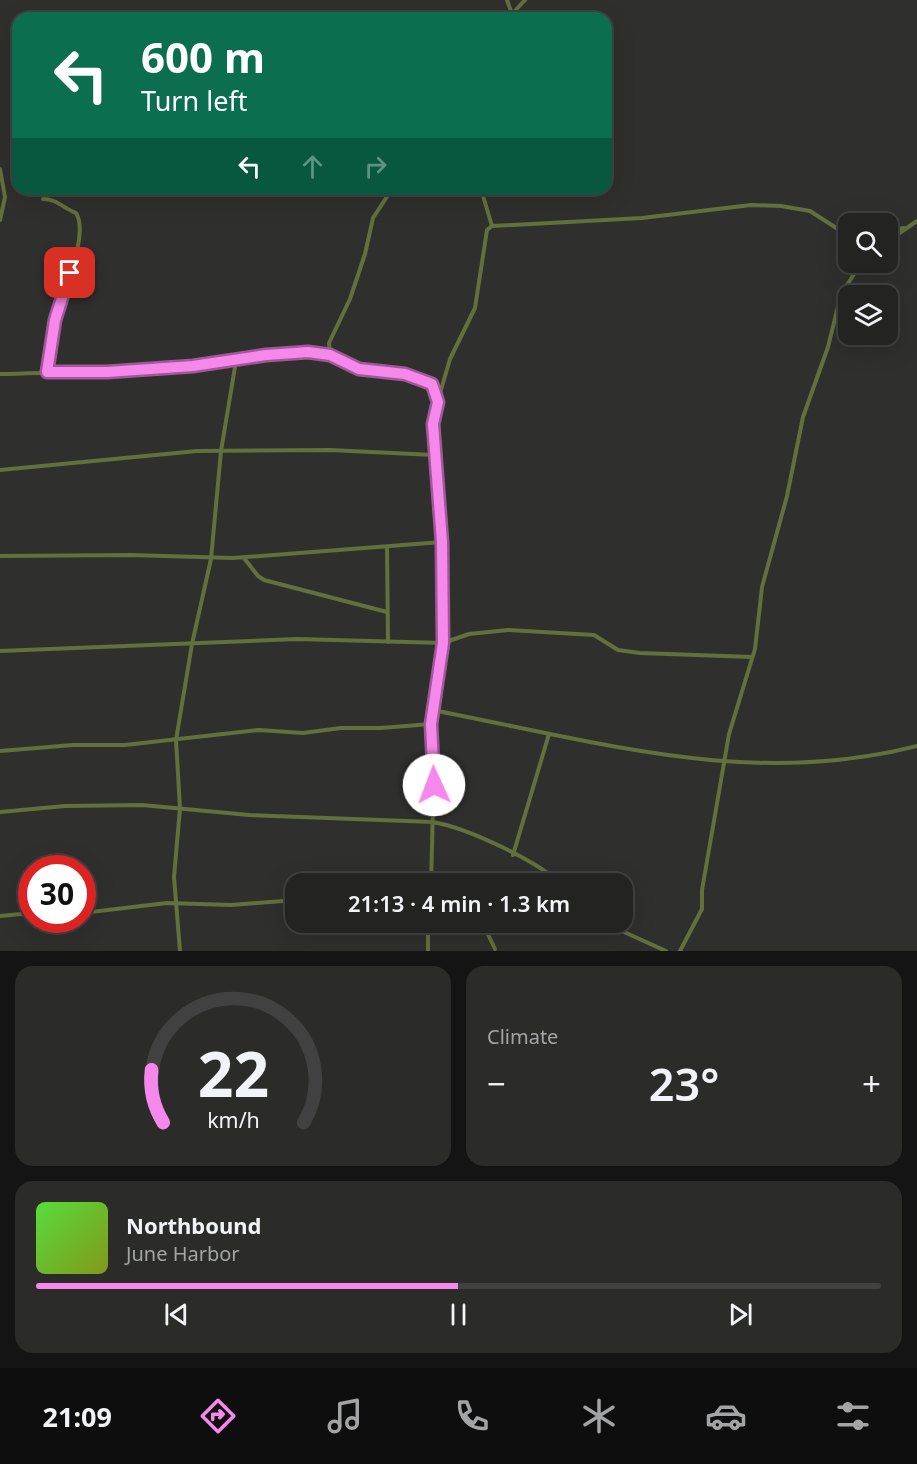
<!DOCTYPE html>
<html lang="en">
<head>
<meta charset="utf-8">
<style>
	body { margin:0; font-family:"Noto Sans",sans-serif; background:#2b2c2a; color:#f1f3f6; height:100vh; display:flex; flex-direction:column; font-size:22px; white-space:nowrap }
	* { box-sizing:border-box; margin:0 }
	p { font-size:20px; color:#a3a4a5 }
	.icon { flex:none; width:33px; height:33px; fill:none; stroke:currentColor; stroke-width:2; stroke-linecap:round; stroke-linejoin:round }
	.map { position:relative; height:951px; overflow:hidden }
	.panel { display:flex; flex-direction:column; gap:15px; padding:15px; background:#131413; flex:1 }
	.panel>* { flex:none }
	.top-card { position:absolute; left:12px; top:12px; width:600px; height:183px; border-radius:18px; box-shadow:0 6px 24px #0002,0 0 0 2px #404140; background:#0b6e4f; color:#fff; overflow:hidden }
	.fabs { position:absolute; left:838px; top:213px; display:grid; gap:12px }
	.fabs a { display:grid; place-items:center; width:60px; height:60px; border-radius:12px; background:#232422; box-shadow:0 6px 24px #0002,0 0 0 2px #404140; font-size:30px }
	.speed { position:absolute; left:18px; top:855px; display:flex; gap:12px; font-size:30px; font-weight:700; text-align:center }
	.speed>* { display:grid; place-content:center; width:78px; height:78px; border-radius:50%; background:#232422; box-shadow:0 6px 24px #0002,0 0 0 2px #404140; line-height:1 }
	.speed .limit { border:9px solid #d22; background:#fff; color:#111 }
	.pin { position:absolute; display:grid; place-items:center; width:51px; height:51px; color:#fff; margin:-26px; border-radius:12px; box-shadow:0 3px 9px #0006 }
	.me { position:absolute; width:66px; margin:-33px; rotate:358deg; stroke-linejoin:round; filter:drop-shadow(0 0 4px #0008) }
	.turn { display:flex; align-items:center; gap:21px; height:126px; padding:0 30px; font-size:27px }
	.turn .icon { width:78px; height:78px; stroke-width:2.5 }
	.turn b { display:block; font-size:42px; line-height:51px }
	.lanes { display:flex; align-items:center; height:57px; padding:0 30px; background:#0003; justify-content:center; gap:30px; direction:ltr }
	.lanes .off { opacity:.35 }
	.big { font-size:45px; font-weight:600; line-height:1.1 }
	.panel .widget { flex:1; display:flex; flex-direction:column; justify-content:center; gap:9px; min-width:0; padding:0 21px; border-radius:18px; background:#2b2c2a }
	.panel .dial { align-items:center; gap:0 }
	.dial svg { height:156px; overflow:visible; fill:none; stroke:#404140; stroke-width:7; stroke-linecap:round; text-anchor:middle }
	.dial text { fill:#f1f3f6; stroke:none }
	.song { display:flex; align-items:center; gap:18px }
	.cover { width:72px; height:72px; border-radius:9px; background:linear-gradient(135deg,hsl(110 70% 55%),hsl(70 70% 35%)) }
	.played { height:6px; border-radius:3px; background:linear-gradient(90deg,#f788eb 50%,#404140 50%) }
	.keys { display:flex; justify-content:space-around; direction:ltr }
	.heat { display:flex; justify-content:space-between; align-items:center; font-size:33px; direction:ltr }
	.panel .tiles { flex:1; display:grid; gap:15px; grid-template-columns:1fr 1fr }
	.widget:last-child { grid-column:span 2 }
	.trip { position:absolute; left:285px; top:873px; width:348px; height:60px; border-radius:18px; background:#232422; box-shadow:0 6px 24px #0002,0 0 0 2px #404140; font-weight:600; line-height:60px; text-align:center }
	.dock { display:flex; height:96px; justify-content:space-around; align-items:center; background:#0e0e0e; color:#a3a4a5 }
	.dock .icon { width:42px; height:42px }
	.dock .active { color:#f788eb }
	.dock b { font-size:27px; color:#f1f3f6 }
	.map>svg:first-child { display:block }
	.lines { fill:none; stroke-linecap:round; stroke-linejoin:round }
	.street { stroke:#63703c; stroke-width:4 }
	.route-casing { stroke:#a15899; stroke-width:15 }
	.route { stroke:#f788eb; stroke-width:10 }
</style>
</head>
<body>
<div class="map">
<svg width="917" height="951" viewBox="0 0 917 951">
	<rect width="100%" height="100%" fill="#2f302e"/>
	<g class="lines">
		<g class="street">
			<path d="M507 0 512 14"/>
			<path d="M512 18V14L525 0"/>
			<path d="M0 169 5 197 0 220"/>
			<path d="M481 189 492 226"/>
			<path d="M43 199C57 199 63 208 76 213 90 235 61 296 55 321 51 338 49 355 47 372"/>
			<path d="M888 230 904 228"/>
			<path d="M888 241 917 221"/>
			<path d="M330 355 329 343 350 299 365 254 373 218 392 189"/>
			<path d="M0 374C67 372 134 371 201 366 238 362 273 350 310 352 329 352 340 363 357 368 380 375 406 371 429 382 436 385 436 395 437 402"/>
			<path d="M0 470 197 451 330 450 434 455"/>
			<path d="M387 548 388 642"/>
			<path d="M0 556 130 555 233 558 442 542"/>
			<path d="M244 558 258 576 264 580 387 612"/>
			<path d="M0 651 297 639 443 643 469 634 508 630 594 635 618 650 640 653 752 657"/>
			<path d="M432 710C595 741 751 789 917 746"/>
			<path d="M0 751 73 745H125L259 730 303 733 341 728H381L431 724"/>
			<path d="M0 812 65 806 142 805 249 815 433 822C467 828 536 860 561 884"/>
			<path d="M513 855 549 734"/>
			<path d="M431 884 434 770 431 724 443 643 442 542 436 489 434 414 450 359 475 308 487 230 492 226 642 218 751 205 781 206 810 211 841 231 849 232"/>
			<path d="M82 913 167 903 231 905 296 900"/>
			<path d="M0 916 32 913"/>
			<path d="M428 922V951"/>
			<path d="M482 922 495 949"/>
			<path d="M602 922 666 951"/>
			<path d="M180 951 174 877 180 808 176 740 192 644 211 559 221 451 236 361"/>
			<path d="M680 951 702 909V890L729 734 755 649 762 587 787 496 803 417 828 347 841 294 862 262"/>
		</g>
	</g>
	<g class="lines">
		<g class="route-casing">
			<path id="route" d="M70 273 55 320 47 372H107L193 366 266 355 308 352 330 355 359 369 405 374 432 384 438 402 433 424 442 542 443 643 431 724 434 785"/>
		</g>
		<use href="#route" class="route"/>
	</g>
</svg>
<div class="fabs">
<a><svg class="icon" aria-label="search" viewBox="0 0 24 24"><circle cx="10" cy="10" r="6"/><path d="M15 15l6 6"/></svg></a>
<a><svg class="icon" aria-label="layers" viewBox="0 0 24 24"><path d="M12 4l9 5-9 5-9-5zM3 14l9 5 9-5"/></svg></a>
</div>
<div class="speed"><div class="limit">30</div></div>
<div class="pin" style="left:70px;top:273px;background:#d93025"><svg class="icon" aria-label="arrive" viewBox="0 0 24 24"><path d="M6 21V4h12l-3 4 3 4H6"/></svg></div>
<svg class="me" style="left:434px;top:785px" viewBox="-20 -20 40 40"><circle r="19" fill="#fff"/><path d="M0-13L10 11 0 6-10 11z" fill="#f788eb"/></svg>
<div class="trip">21:13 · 4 min · 1.3 km</div>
<div class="top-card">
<div class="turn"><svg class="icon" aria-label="left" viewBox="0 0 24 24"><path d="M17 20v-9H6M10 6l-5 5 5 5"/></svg><div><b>600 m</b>Turn left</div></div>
<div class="lanes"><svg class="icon" aria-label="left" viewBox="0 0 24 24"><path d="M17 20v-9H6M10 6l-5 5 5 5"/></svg><svg class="icon off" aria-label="ahead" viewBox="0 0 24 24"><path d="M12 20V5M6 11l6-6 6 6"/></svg><svg class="icon off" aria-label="right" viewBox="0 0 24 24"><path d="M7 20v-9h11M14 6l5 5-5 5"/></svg></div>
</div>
</div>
<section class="panel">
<div class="tiles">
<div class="widget dial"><svg viewBox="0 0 100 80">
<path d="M14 69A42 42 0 1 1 86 69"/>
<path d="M14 69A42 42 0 0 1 8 42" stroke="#f788eb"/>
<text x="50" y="56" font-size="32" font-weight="700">22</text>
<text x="50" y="72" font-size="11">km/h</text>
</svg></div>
<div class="widget"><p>Climate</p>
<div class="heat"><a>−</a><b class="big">23°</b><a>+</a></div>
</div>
<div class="widget">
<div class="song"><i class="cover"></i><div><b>Northbound</b><p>June Harbor</p></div></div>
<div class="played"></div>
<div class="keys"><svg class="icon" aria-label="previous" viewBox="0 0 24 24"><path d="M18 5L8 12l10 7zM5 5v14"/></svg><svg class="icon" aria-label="pause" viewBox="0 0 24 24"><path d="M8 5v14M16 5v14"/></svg><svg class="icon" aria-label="next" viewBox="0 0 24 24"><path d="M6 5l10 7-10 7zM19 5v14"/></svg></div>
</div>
</div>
</section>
<nav class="dock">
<b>21:09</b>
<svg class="icon active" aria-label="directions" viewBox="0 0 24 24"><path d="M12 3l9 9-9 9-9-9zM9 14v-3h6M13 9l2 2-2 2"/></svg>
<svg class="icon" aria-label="music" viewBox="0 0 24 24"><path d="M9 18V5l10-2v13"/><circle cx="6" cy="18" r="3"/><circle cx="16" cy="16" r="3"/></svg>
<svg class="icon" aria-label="phone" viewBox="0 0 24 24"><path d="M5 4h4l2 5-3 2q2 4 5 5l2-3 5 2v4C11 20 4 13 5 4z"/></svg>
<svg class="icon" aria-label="climate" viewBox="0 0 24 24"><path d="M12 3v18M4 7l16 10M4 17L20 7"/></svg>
<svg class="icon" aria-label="car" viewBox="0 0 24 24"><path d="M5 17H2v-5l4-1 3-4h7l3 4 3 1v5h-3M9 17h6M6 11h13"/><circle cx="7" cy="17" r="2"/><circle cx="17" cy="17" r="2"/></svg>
<svg class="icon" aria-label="filters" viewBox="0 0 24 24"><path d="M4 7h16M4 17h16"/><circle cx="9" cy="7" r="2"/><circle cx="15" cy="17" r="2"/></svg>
</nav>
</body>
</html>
